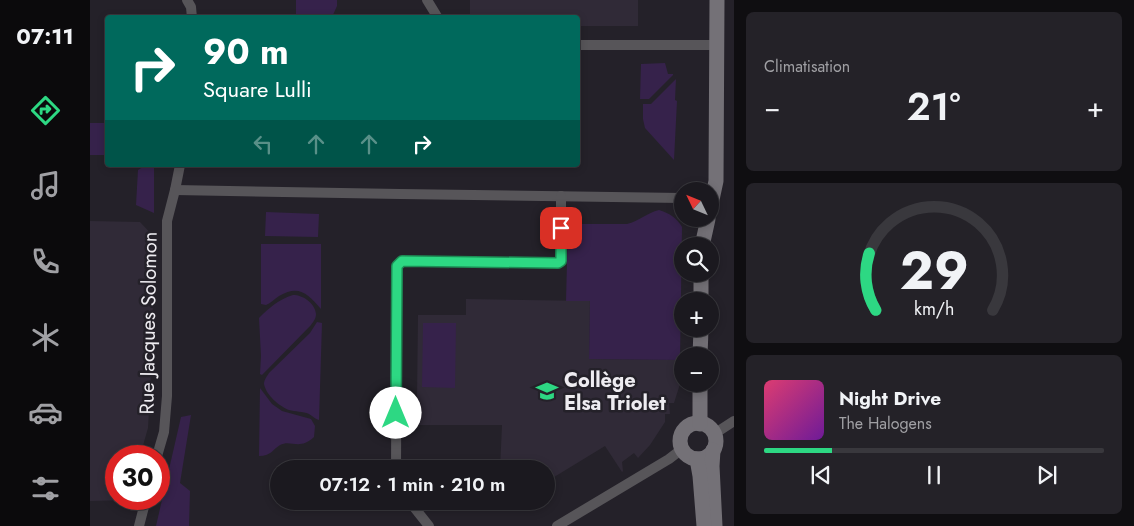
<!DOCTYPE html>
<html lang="fr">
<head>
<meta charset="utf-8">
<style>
	body { margin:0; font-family:Jost,sans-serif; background:#242228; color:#f1f3f6; height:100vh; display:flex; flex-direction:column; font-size:19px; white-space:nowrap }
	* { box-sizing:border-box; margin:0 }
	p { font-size:16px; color:#a0a0a4 }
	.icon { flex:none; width:28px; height:28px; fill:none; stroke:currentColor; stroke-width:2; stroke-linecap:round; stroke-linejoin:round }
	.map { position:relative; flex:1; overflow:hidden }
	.sheet { display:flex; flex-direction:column; gap:12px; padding:12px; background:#0f0e11; width:400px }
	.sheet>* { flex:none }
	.banner { position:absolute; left:15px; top:15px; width:475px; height:152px; border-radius:5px; box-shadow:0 2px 8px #0003,0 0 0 1px #39383d; background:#00695c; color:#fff; overflow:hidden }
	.needle { width:32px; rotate:313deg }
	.tools { position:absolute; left:584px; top:182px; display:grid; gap:10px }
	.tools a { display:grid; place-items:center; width:45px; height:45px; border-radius:50%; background:#1b191f; box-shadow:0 2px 8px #0003,0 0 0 1px #39383d; font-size:25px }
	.speed { position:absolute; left:15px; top:445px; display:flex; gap:10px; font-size:25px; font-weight:700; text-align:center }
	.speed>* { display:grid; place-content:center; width:65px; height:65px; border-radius:50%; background:#1b191f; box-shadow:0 2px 8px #0003,0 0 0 1px #39383d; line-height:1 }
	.speed .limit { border:8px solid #d22; background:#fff; color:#111 }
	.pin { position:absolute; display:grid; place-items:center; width:42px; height:42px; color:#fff; margin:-21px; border-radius:10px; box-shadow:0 2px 8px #0006 }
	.me { position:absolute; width:55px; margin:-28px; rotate:0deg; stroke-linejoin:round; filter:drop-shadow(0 0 4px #0008) }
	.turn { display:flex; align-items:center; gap:18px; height:105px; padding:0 15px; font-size:22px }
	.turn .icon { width:65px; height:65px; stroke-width:2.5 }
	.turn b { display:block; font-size:35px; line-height:42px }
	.lanes { display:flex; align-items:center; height:48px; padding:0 15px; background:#0003; justify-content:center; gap:25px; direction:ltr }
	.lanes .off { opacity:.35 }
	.big { font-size:38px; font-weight:600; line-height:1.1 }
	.sheet .tile { flex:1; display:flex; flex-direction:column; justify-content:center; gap:8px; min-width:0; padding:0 18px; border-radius:8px; background:#242228 }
	.sheet .dial { align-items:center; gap:0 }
	.dial svg { height:130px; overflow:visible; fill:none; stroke:#39383d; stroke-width:7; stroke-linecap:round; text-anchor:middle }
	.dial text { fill:#f1f3f6; stroke:none }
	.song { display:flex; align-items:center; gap:15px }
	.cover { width:60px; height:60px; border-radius:8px; background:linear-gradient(135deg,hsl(340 70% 55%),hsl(280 70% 35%)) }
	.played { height:5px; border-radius:2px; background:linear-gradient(90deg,#2dd883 20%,#39383d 20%) }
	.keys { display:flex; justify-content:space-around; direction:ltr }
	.heat { display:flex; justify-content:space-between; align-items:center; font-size:28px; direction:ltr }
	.trip { position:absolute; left:180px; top:460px; width:285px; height:50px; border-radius:25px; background:#1b191f; box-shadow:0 2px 8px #0003,0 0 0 1px #39383d; font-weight:600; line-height:50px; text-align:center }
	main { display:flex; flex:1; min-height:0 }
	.menu { display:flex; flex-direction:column; width:90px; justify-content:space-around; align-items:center; background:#0b0a0c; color:#a0a0a4 }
	.menu .icon { width:35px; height:35px }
	.menu .current { color:#2dd883 }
	.menu b { font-size:22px; color:#f1f3f6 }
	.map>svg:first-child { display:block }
	.built { fill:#302a37 }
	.green { fill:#36224b }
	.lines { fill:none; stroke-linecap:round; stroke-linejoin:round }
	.street { stroke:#575559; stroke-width:10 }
	.secondary { stroke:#747177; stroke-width:15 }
	.route-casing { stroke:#1d8c55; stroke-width:12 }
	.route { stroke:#2dd883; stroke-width:9 }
	.labels { text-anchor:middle; stroke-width:5; stroke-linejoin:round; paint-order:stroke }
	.street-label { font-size:20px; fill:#eeecf1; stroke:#242129 }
	.poi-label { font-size:20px; font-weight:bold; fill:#eeecf1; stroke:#242129; text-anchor:start }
</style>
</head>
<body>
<main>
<nav class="menu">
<b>07:11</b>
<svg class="icon current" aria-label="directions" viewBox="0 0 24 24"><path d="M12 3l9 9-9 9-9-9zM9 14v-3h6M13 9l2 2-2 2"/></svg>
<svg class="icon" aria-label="music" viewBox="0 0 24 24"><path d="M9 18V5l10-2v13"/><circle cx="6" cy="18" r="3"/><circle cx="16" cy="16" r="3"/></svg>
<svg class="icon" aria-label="phone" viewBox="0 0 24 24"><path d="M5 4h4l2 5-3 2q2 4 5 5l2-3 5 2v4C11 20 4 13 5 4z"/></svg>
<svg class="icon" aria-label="climate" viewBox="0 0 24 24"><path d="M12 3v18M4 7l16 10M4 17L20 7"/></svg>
<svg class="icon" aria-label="car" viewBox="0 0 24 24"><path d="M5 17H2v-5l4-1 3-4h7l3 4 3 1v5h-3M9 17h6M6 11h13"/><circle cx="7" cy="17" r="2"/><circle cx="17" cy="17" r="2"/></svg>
<svg class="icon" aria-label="filters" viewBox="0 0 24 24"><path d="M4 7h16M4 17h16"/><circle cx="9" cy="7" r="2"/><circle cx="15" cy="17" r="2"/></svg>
</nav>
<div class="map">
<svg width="644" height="526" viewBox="0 0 644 526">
	<rect width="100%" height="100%" fill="#242129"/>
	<g class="built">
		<path d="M380 0H548V26H488V18L378 17V15H380Z"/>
		<path d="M0 221 50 222 64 237 62 354 58 428 50 456H26V499H38V500L0 501Z"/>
		<path d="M376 299 500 301 499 359 590 360V384L584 403H579L580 414H575V422L560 445 548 458 544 453 532 462 533 471 532 472 515 446 456 482V469H410L412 425H318V398H327L328 315H376Z"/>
	</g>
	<g class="green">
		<path d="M206 0H247V6L242 17H206Z"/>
		<path d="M575 63 578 74H583V75L559 99H550L551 64Z"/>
		<path d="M586 79 585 100 587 101 584 160 555 128 553 119V104H561Z"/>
		<rect x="0" y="123" width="17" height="32"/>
		<path d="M56 165H64V213L46 205 48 170Z"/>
		<path d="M569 210C579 213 587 218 592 227L590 360 499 359 500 301H476L478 224H537C549 221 557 213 569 210Z"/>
		<path d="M176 212 229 214 228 237 175 236Z"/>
		<path d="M171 244H231V309C218 294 209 284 189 296 184 299 181 303 176 305L171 304Z"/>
		<path d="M203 295C213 295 225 303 226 314 226 319 223 322 221 325L172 375 170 374 171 356 169 318C179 308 189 299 203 295Z"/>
		<path d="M227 322 232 323 229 420C225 419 223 416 219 414 213 411 205 412 199 410 189 406 176 395 174 384 174 380 177 376 179 373L220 333Z"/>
		<path d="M333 323H366L365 388 332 387Z"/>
		<path d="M170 388 182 404 192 411 221 419 225 426 224 437C209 451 201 439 190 445 182 450 181 456 169 456Z"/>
		<path d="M101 415 90 483 100 491 99 526H66L91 417Z"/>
	</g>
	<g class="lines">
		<g class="street">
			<path d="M97 0 101 7 102 18"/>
			<path d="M337 0 348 18"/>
			<path d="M488 45H627"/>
			<path d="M85 190 310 194 592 198"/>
			<path d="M624 434 644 421"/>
			<path d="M67 456 74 432 77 396V221L85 190 90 165"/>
			<path d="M306 469 307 266 312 261 468 263 471 261V196"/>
			<path d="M317 501 323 506 339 526"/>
			<path d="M49 526 56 499"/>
			<path d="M467 526 579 459 592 449"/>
		</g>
		<g class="secondary">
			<path d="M620 209 626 181 627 0"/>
			<path d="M612 246 618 219"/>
			<path d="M611 301V274"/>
			<path d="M610 356 611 329"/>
			<circle cx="608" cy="441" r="18"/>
			<path d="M610 424V384"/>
			<path d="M623 450 622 466 625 526"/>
			<path d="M607 459 610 476 614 526"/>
		</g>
	</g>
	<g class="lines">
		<g class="route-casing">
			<path id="route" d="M306 413 307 266 312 261 468 263 471 261V228"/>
		</g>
		<use href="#route" class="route"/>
	</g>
	<defs>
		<g id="school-bare" transform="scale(1.725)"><path d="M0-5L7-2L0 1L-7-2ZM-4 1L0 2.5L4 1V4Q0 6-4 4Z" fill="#2dd883" stroke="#242129" stroke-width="2.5" paint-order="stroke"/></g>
	</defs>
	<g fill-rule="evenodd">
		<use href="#school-bare" x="457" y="391"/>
	</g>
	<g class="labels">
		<g class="street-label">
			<text transform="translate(58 323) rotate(-89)" y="7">Rue Jacques Solomon</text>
		</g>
		<g class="poi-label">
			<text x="474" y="387">Collège<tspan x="474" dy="23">Elsa Triolet</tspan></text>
		</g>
	</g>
</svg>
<div class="tools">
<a><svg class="needle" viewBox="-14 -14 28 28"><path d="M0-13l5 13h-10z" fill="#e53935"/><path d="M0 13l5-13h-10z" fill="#a0a0a4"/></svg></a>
<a><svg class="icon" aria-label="search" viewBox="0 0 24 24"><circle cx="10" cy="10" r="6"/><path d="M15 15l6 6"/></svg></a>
<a>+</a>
<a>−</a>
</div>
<div class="speed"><div class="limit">30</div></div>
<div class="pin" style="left:471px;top:228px;background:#d93025"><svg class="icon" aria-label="arrive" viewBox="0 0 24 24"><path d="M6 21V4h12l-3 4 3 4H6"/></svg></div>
<svg class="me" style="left:306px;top:413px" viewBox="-20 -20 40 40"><circle r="19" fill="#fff"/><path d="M0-13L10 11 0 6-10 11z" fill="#2dd883"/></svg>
<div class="trip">07:12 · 1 min · 210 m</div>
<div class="banner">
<div class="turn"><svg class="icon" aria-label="right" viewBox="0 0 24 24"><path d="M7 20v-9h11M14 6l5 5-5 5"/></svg><div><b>90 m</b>Square Lulli</div></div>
<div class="lanes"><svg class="icon off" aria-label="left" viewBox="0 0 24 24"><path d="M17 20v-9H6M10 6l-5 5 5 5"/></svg><svg class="icon off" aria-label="ahead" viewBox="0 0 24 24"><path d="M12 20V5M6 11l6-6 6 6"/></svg><svg class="icon off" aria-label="ahead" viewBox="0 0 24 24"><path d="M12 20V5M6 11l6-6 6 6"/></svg><svg class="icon" aria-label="right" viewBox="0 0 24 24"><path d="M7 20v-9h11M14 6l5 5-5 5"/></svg></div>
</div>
</div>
<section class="sheet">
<div class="tile"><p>Climatisation</p>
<div class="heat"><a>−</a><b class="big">21°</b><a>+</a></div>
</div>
<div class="tile dial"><svg viewBox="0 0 100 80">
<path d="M14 69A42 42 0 1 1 86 69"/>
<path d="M14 69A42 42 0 0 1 10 34" stroke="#2dd883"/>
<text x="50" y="56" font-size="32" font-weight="700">29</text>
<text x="50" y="72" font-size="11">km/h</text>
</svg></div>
<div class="tile">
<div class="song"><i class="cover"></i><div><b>Night Drive</b><p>The Halogens</p></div></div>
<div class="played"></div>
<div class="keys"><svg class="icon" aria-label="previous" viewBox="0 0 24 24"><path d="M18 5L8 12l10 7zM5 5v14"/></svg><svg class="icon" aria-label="pause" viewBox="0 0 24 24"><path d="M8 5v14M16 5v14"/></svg><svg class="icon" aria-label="next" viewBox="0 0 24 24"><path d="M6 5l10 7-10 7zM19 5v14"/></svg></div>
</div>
</section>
</main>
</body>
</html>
